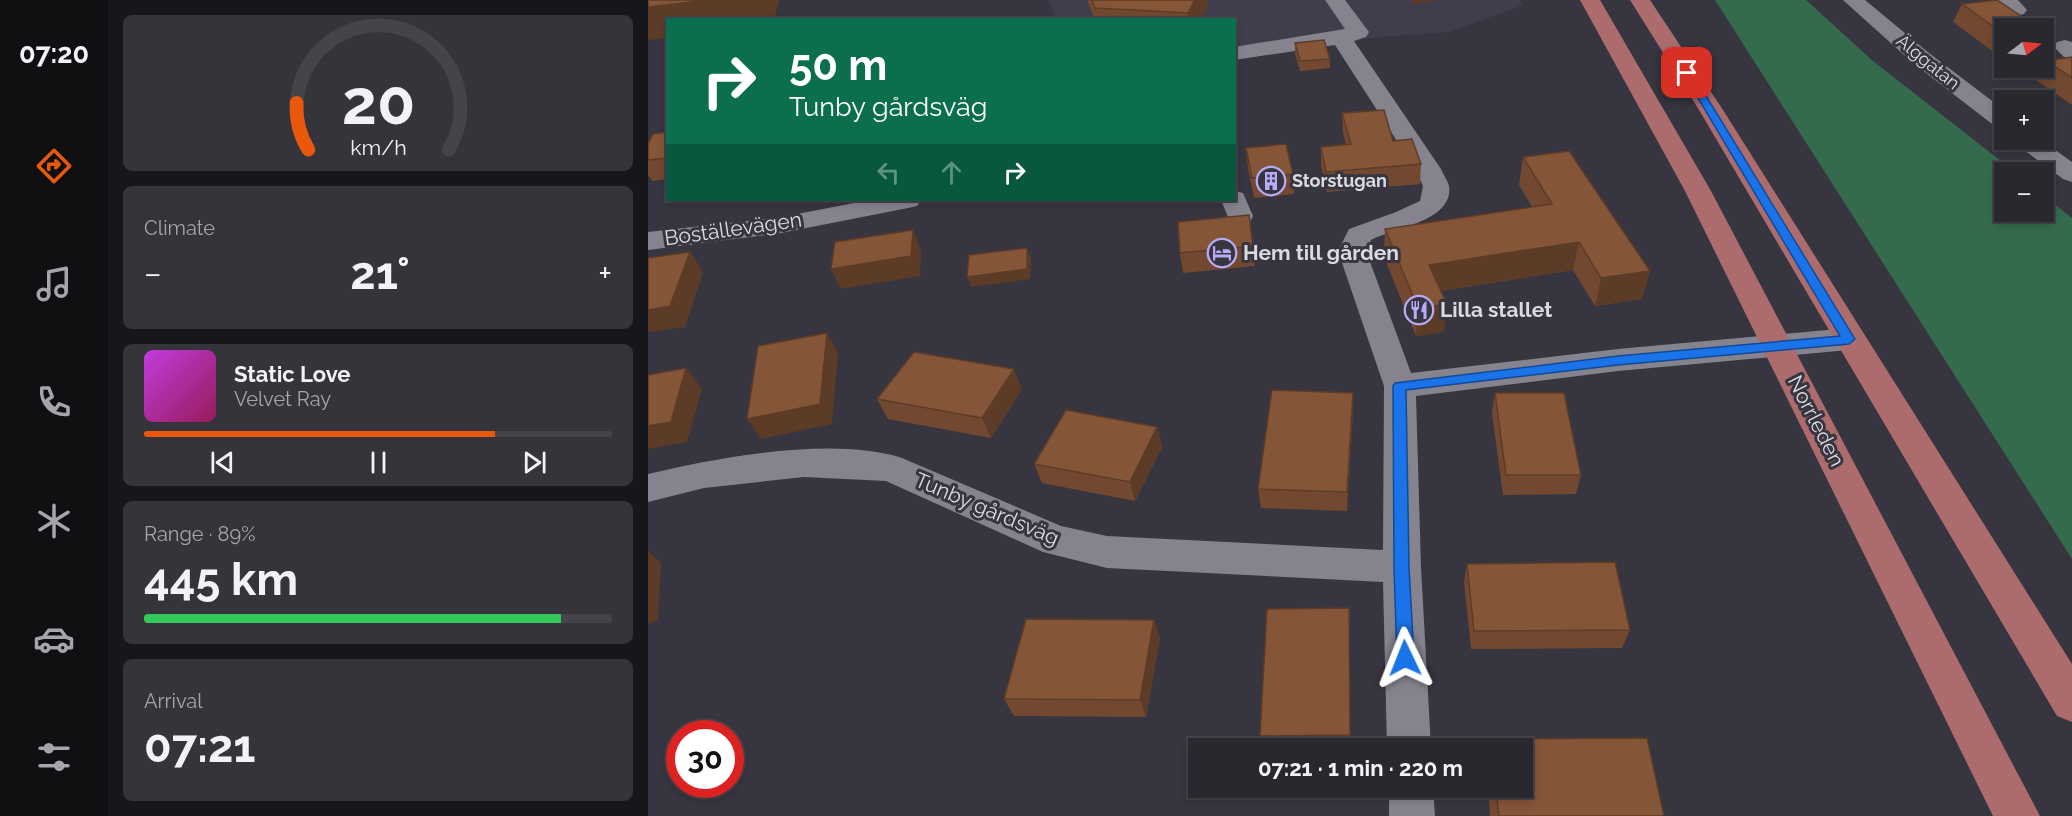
<!DOCTYPE html>
<html lang="en">
<head>
<meta charset="utf-8">
<style>
	body { margin:0; font-family:Raleway,sans-serif; background:#35343b; color:#f1f3f6; height:100vh; display:flex; flex-direction:column; font-size:22px; white-space:nowrap }
	* { box-sizing:border-box; margin:0 }
	p { font-size:20px; color:#a5a6aa }
	.icon { flex:none; width:33px; height:33px; fill:none; stroke:currentColor; stroke-width:2; stroke-linecap:round; stroke-linejoin:round }
	.map { position:relative; flex:1; overflow:hidden }
	.sheet { display:flex; flex-direction:column; gap:15px; padding:15px; background:#17161a; width:540px }
	.sheet>* { flex:none }
	.top-card { position:absolute; left:18px; top:18px; width:570px; height:183px; border-radius:0px; box-shadow:0 3px 9px #0003,0 0 0 2px #45444b; background:#0b6e4f; color:#fff; overflow:hidden }
	.needle { width:39px; rotate:74deg }
	.controls { position:absolute; left:1346px; top:18px; display:grid; gap:12px }
	.controls a { display:grid; place-items:center; width:60px; height:60px; border-radius:0px; background:#29282f; box-shadow:0 3px 9px #0003,0 0 0 2px #45444b; font-size:30px }
	.speed { position:absolute; left:18px; top:720px; display:flex; gap:12px; font-size:30px; font-weight:700; text-align:center }
	.speed>* { display:grid; place-content:center; width:78px; height:78px; border-radius:50%; background:#29282f; box-shadow:0 3px 9px #0003,0 0 0 2px #45444b; line-height:1 }
	.speed .limit { border:9px solid #d22; background:#fff; color:#111 }
	.pin { position:absolute; display:grid; place-items:center; width:51px; height:51px; color:#fff; margin:-26px; border-radius:12px; box-shadow:0 3px 9px #0006 }
	.me { position:absolute; width:66px; margin:-33px; rotate:358deg; stroke-linejoin:round; filter:drop-shadow(0 0 4px #0008) }
	.turn { display:flex; align-items:center; gap:21px; height:126px; padding:0 24px; font-size:27px }
	.turn .icon { width:78px; height:78px; stroke-width:2.5 }
	.turn b { display:block; font-size:42px; line-height:51px }
	.lanes { display:flex; align-items:center; height:57px; padding:0 24px; background:#0003; justify-content:center; gap:30px; direction:ltr }
	.lanes .off { opacity:.35 }
	.big { font-size:45px; font-weight:700; line-height:1.1 }
	.sheet .widget { flex:1; display:flex; flex-direction:column; justify-content:center; gap:9px; min-width:0; padding:0 21px; border-radius:9px; background:#35343b }
	.sheet .dial { align-items:center; gap:0 }
	.dial svg { height:156px; overflow:visible; fill:none; stroke:#45444b; stroke-width:7; stroke-linecap:round; text-anchor:middle }
	.dial text { fill:#f1f3f6; stroke:none }
	.song { display:flex; align-items:center; gap:18px }
	.cover { width:72px; height:72px; border-radius:9px; background:linear-gradient(135deg,hsl(290 70% 55%),hsl(330 70% 35%)) }
	.played { height:6px; border-radius:3px; background:linear-gradient(90deg,#ea580c 75%,#45444b 75%) }
	.keys { display:flex; justify-content:space-around; direction:ltr }
	.heat { display:flex; justify-content:space-between; align-items:center; font-size:33px; direction:ltr }
	.charge { height:9px; border-radius:4px; background:linear-gradient(90deg,#34c759 89%,#45444b 0) }
	.trip { position:absolute; left:540px; top:738px; width:345px; height:60px; border-radius:0px; background:#29282f; box-shadow:0 3px 9px #0003,0 0 0 2px #45444b; font-weight:700; line-height:60px; text-align:center }
	main { display:flex; flex:1; min-height:0 }
	.menu { display:flex; flex-direction:column; width:108px; justify-content:space-around; align-items:center; background:#101013; color:#a5a6aa }
	.menu .icon { width:42px; height:42px }
	.menu .current { color:#ea580c }
	.menu b { font-size:27px; color:#f1f3f6 }
	.map>svg:first-child { display:block }
	.built { fill:#403d4d }
	.forest { fill:#356b4d }
	.lines { fill:none; stroke-linecap:round; stroke-linejoin:round }
	.minor { fill:#85838e; fill-rule:evenodd }
	.major { fill:#ac6c6e; fill-rule:evenodd }
	.wall { fill:#724930 }
	.shaded-wall { fill:#5d3c27 }
	.building { fill:#855538; stroke:#5d3c27; stroke-width:1.5 }
	.route { fill:#1a73e8; stroke:#114b97; stroke-width:1.5 }
	.labels { text-anchor:middle; stroke-width:6; stroke-linejoin:round; paint-order:stroke }
	.far-street-label { font-size:18px; fill:#dcdae1; stroke:#37353f }
	.far-poi-label { font-size:18px; font-weight:bold; fill:#dcdae1; stroke:#37353f; text-anchor:start }
	.street-label { font-size:21px; fill:#dcdae1; stroke:#37353f }
	.poi-label { font-size:21px; font-weight:bold; fill:#dcdae1; stroke:#37353f; text-anchor:start }
</style>
</head>
<body>
<main>
<nav class="menu">
<b>07:20</b>
<svg class="icon current" aria-label="directions" viewBox="0 0 24 24"><path d="M12 3l9 9-9 9-9-9zM9 14v-3h6M13 9l2 2-2 2"/></svg>
<svg class="icon" aria-label="music" viewBox="0 0 24 24"><path d="M9 18V5l10-2v13"/><circle cx="6" cy="18" r="3"/><circle cx="16" cy="16" r="3"/></svg>
<svg class="icon" aria-label="phone" viewBox="0 0 24 24"><path d="M5 4h4l2 5-3 2q2 4 5 5l2-3 5 2v4C11 20 4 13 5 4z"/></svg>
<svg class="icon" aria-label="climate" viewBox="0 0 24 24"><path d="M12 3v18M4 7l16 10M4 17L20 7"/></svg>
<svg class="icon" aria-label="car" viewBox="0 0 24 24"><path d="M5 17H2v-5l4-1 3-4h7l3 4 3 1v5h-3M9 17h6M6 11h13"/><circle cx="7" cy="17" r="2"/><circle cx="17" cy="17" r="2"/></svg>
<svg class="icon" aria-label="filters" viewBox="0 0 24 24"><path d="M4 7h16M4 17h16"/><circle cx="9" cy="7" r="2"/><circle cx="15" cy="17" r="2"/></svg>
</nav>
<section class="sheet">
<div class="widget dial"><svg viewBox="0 0 100 80">
<path d="M14 69A42 42 0 1 1 86 69"/>
<path d="M14 69A42 42 0 0 1 8 45" stroke="#ea580c"/>
<text x="50" y="56" font-size="32" font-weight="700">20</text>
<text x="50" y="72" font-size="11">km/h</text>
</svg></div>
<div class="widget"><p>Climate</p>
<div class="heat"><a>−</a><b class="big">21°</b><a>+</a></div>
</div>
<div class="widget">
<div class="song"><i class="cover"></i><div><b>Static Love</b><p>Velvet Ray</p></div></div>
<div class="played"></div>
<div class="keys"><svg class="icon" aria-label="previous" viewBox="0 0 24 24"><path d="M18 5L8 12l10 7zM5 5v14"/></svg><svg class="icon" aria-label="pause" viewBox="0 0 24 24"><path d="M8 5v14M16 5v14"/></svg><svg class="icon" aria-label="next" viewBox="0 0 24 24"><path d="M6 5l10 7-10 7zM19 5v14"/></svg></div>
</div>
<div class="widget"><p>Range · 89%</p><b class="big">445 km</b><div class="charge"></div></div>
<div class="widget"><p>Arrival</p><b class="big">07:21</b></div>
</section>
<div class="map">
<svg width="1424" height="816" viewBox="0 0 1424 816">
	<rect width="100%" height="100%" fill="#37353f"/>
	<path class="built" d="M400 0H873L875 5 802 32 587 48 586 20 408 19Z"/>
	<path class="forest" d="M1067 0H1158L1225 61 1367 172H1356V212H1395V195L1424 218V559Z"/>
	<g class="lines">
		<g class="minor">
			<path d="M677 0H697L721 32 718 37 706 41 793 169C795 174 800 181 801 186 806 221 746 228 723 240L718 251 763 373 970 349 1201 328 1212 331 1216 339 1212 347 1201 350 970 371 768 396 773 567 783 748H739L735 582 459 568 395 552 238 481 156 477 56 488 0 502V474C70 457 186 436 254 458L413 526 459 536 735 550 736 386 690 251 701 229 748 212 772 201 775 186 767 169 687 45 586 60V47L697 29Z"/>
			<path d="M1195 0H1217L1281 53 1356 110V129L1348 127 1265 63Z"/>
			<path d="M1348 0H1370L1379 10 1376 14C1363 18 1355 11 1348 0Z"/>
			<path d="M1417 40 1424 42V59L1416 57 1406 47 1409 42Z"/>
			<path d="M1366 140H1393L1424 162V182L1415 179 1369 145Z"/>
			<path d="M586 191 595 193 605 216 602 222 592 224 582 222 573 200H586Z"/>
			<path d="M222 200H273L269 206 260 208 133 233 0 250V232L133 217Z"/>
			<path d="M741 788H785L787 816H741Z"/>
		</g>
		<g class="major">
			<path d="M932 0H952L1063 191 1392 816H1345L1037 191Z"/>
			<path d="M982 0H1002L1075 110 1424 664V722L1409 716 1051 110Z"/>
		</g>
	</g>
	<g class="wall">
		<path d="M439 0H560L561 3 553 20H447Z"/>
		<path d="M1314 4 1356 28V57L1354 58 1305 22Z"/>
		<path d="M647 43 682 59V68L652 71 647 53Z"/>
		<path d="M1424 57V105L1388 80 1399 61Z"/>
		<path d="M694 113 745 141 773 164 772 184 679 192 673 166V147L698 145 695 133Z"/>
		<path d="M20 132V179L4 181 0 175V144Z"/>
		<path d="M598 148 645 174 646 194 606 198 600 168Z"/>
		<path d="M875 157 1002 271 994 299 947 306 925 270 793 291 796 332 768 336 736 257 737 229 884 207 871 185Z"/>
		<path d="M605 246 607 266 535 273 532 253Z"/>
		<path d="M374 389 343 438 240 419 229 399Z"/>
		<path d="M705 393V413L699 511 613 508 610 489Z"/>
		<path d="M847 393 933 475 928 494 855 495 844 413Z"/>
		<path d="M509 427 514 447 487 501 394 483 386 464Z"/>
		<path d="M819 564 982 630 974 648 823 649 816 582Z"/>
		<path d="M701 608 702 748H614L612 736Z"/>
		<path d="M506 620 512 638 498 717 366 716 356 699Z"/>
		<path d="M999 738 1016 816H842L840 788H874V748H840L842 739Z"/>
	</g>
	<g class="shaded-wall">
		<path d="M61 0H131L126 20H20V38L0 40V7Z"/>
		<path d="M547 0H560L561 3 553 20H541L540 13Z"/>
		<path d="M763 0H793L763 4Z"/>
		<path d="M1395 35H1399L1395 42Z"/>
		<path d="M265 230 273 250 272 276 193 289 183 269Z"/>
		<path d="M931 242 925 270 779 293 781 265Z"/>
		<path d="M379 248 383 258 382 279 323 287 319 277Z"/>
		<path d="M42 252 55 272 37 327 0 332V310Z"/>
		<path d="M1002 271 994 299 947 306 953 278Z"/>
		<path d="M799 304 796 332 768 336 770 308Z"/>
		<path d="M179 333 190 353 184 424 113 439 99 419Z"/>
		<path d="M38 368 54 389 39 442 0 449V426Z"/>
		<path d="M366 369 374 389 343 438 334 418Z"/>
		<path d="M705 393V413L699 511V492Z"/>
		<path d="M509 427 514 447 487 501 482 482Z"/>
		<path d="M0 551 13 563 10 620 0 624Z"/>
		<path d="M506 620 512 638 498 717 492 700Z"/>
	</g>
	<g class="building">
		<path d="M0 0H61L0 7Z"/>
		<path d="M444 0H547L540 13 447 8Z"/>
		<path d="M1349 0 1391 28H1356V34L1314 4Z"/>
		<path d="M676 40 682 59 652 61 647 43Z"/>
		<path d="M1424 57V78L1399 61Z"/>
		<path d="M736 110 745 141 764 139 773 164 678 172 673 147 703 144 694 113Z"/>
		<path d="M20 132V158L0 160V144L5 134Z"/>
		<path d="M638 144 645 174 604 178 598 148Z"/>
		<path d="M921 151 1002 271 953 278 931 242 781 265 799 304 770 308 737 229 904 204 875 157Z"/>
		<path d="M601 215 605 246 532 253 530 222Z"/>
		<path d="M265 230 263 256 183 269 187 242Z"/>
		<path d="M379 248V269L319 277 321 255Z"/>
		<path d="M42 252 22 306 0 310V258Z"/>
		<path d="M179 333 172 404 99 419 110 346Z"/>
		<path d="M266 352 366 369 334 418 229 399Z"/>
		<path d="M38 368 23 422 0 426V375Z"/>
		<path d="M624 390 705 393 699 492 610 489Z"/>
		<path d="M847 393H916L933 475H858Z"/>
		<path d="M418 410 509 427 482 482 386 464Z"/>
		<path d="M967 562 982 630 826 631 819 564Z"/>
		<path d="M701 608 702 735 612 736 619 609Z"/>
		<path d="M378 619 506 620 492 700 356 699Z"/>
		<path d="M999 738 1016 816H851L848 788H874V748H843L842 739Z"/>
	</g>
	<path class="route" d="M1036 71 1044 73 1207 339 1201 344 970 365 758 390 761 567 766 658 763 663 757 666 751 663 749 658 746 567 745 386 747 383 970 356 1192 336 1035 73Z"/>
	<defs>
		<g id="building-ring" transform="scale(1.5)"><circle r="9.5" fill="#37353f" stroke="#b7abf8" stroke-width="1.5"/><path d="M-4-6H4V6H1V3H-1V6H-4ZM-2.5-4.3h1.7v1.8h-1.7ZM.8-4.3h1.7v1.8H.8ZM-2.5-1h1.7V.8h-1.7ZM.8-1h1.7V.8H.8Z" fill="#b7abf8"/></g>
		<g id="hotel-ring" transform="scale(1.5)"><circle r="9.5" fill="#37353f" stroke="#b7abf8" stroke-width="1.5"/><path d="M-6-4.5h1.5V1H6V5H4.5V3h-9V5H-6ZM-4 0a1.8 1.8 0 1 1 3.6 0ZM.5 0V-2.5h3Q6-2.5 6 0Z" fill="#b7abf8"/></g>
		<g id="restaurant-ring" transform="scale(1.5)"><circle r="9.5" fill="#37353f" stroke="#b7abf8" stroke-width="1.5"/><path d="M-5-6h1v4h1v-4h1v4h1v-4h1v5L-1.5 .5V6h-2V.5L-5-1ZM5-6V6H3V1.5H1.5Q1.5-4 5-6Z" fill="#b7abf8"/></g>
	</defs>
	<g fill-rule="evenodd">
		<use href="#building-ring" x="623" y="181"/>
		<use href="#hotel-ring" x="574" y="253"/>
		<use href="#restaurant-ring" x="771" y="310"/>
	</g>
	<g class="labels">
		<g class="far-street-label">
			<text transform="translate(1280 62) rotate(39)" y="6">Älggatan</text>
		</g>
		<g class="far-poi-label">
			<text x="644" y="187">Storstugan</text>
		</g>
		<g class="street-label">
			<text transform="translate(85 229) rotate(-8)" y="7">Boställevägen</text>
			<text transform="translate(1168 421) rotate(63)" y="7">Norrleden</text>
			<text transform="translate(339 509) rotate(23)" y="7">Tunby gårdsväg</text>
		</g>
		<g class="poi-label">
			<text x="595" y="260">Hem till gården</text>
			<text x="792" y="317">Lilla stallet</text>
		</g>
	</g>
</svg>
<div class="controls">
<a><svg class="needle" viewBox="-14 -14 28 28"><path d="M0-13l5 13h-10z" fill="#e53935"/><path d="M0 13l5-13h-10z" fill="#a5a6aa"/></svg></a>
<a>+</a>
<a>−</a>
</div>
<div class="speed"><div class="limit">30</div></div>
<div class="pin" style="left:1039px;top:73px;background:#d93025"><svg class="icon" aria-label="arrive" viewBox="0 0 24 24"><path d="M6 21V4h12l-3 4 3 4H6"/></svg></div>
<svg class="me" style="left:757px;top:658px" viewBox="-20 -20 40 40"><path d="M0-17L14 15 0 8-14 15z" fill="#1a73e8" stroke="#fff" stroke-width="4"/></svg>
<div class="trip">07:21 · 1 min · 220 m</div>
<div class="top-card">
<div class="turn"><svg class="icon" aria-label="right" viewBox="0 0 24 24"><path d="M7 20v-9h11M14 6l5 5-5 5"/></svg><div><b>50 m</b>Tunby gårdsväg</div></div>
<div class="lanes"><svg class="icon off" aria-label="left" viewBox="0 0 24 24"><path d="M17 20v-9H6M10 6l-5 5 5 5"/></svg><svg class="icon off" aria-label="ahead" viewBox="0 0 24 24"><path d="M12 20V5M6 11l6-6 6 6"/></svg><svg class="icon" aria-label="right" viewBox="0 0 24 24"><path d="M7 20v-9h11M14 6l5 5-5 5"/></svg></div>
</div>
</div>
</main>
</body>
</html>
